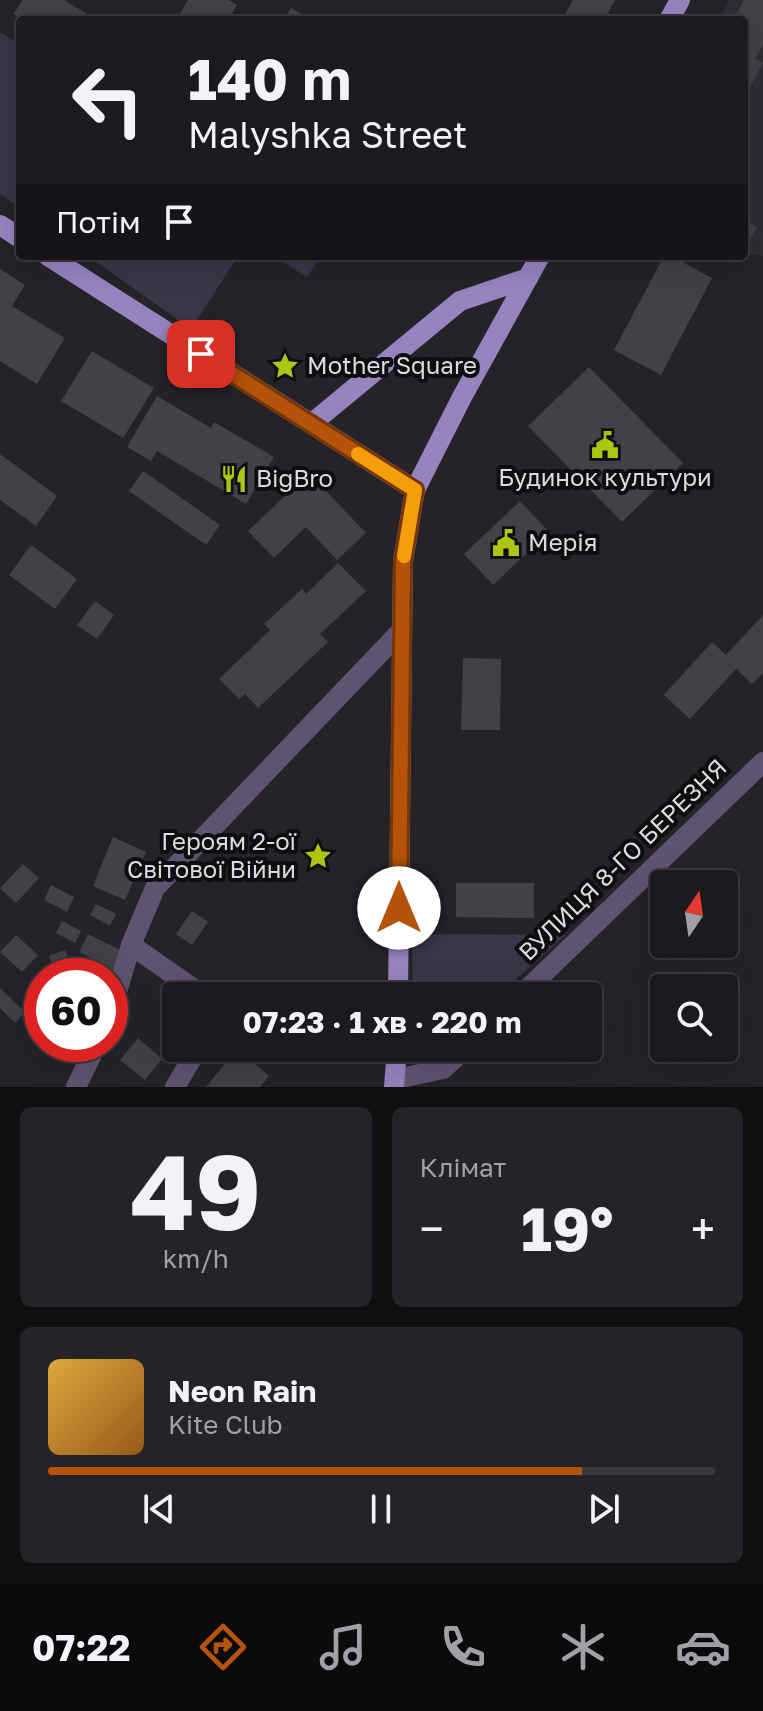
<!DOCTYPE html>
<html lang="uk">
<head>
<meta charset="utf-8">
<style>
	body { margin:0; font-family:"Golos Text",sans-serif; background:#252327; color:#f1f3f6; height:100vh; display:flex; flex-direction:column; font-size:30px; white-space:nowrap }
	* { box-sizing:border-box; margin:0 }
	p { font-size:26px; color:#a0a1a4 }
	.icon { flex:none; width:44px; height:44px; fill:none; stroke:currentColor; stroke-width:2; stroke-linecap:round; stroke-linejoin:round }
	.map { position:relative; height:1087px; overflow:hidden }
	.panel { display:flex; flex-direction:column; gap:20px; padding:20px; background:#0f0e10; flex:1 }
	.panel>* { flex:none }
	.hud { position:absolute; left:16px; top:16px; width:732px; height:244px; border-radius:8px; box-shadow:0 8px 32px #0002,0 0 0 2px #3a383c; background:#1c1a1e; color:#f1f3f6; overflow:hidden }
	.needle { width:52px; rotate:13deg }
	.buttons { position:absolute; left:650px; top:870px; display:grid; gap:16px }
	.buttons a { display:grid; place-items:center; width:88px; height:88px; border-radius:8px; background:#1c1a1e; box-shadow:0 8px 32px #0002,0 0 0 2px #3a383c; font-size:40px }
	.speed { position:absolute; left:24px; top:958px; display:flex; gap:16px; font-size:40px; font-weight:700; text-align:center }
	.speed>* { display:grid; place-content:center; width:104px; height:104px; border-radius:50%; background:#1c1a1e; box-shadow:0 8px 32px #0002,0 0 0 2px #3a383c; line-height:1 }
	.speed .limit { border:12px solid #d22; background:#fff; color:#111 }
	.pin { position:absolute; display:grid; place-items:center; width:68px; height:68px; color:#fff; margin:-34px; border-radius:16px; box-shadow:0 4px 12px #0006 }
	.me { position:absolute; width:88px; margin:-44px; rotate:0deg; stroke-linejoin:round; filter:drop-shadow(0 0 6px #0008) }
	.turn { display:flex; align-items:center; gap:28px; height:168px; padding:0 40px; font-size:36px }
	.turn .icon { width:104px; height:104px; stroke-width:2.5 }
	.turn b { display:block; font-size:56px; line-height:68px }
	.then { display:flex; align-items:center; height:76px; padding:0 40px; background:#0003; gap:16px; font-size:30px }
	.big { font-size:60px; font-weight:700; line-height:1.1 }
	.panel .card { flex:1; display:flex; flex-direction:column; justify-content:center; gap:12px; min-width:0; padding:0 28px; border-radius:12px; background:#252327 }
	.panel .dial { align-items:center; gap:0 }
	.dial b { font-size:104px; line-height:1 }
	.song { display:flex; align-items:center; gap:24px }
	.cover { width:96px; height:96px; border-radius:12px; background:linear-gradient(135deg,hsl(40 70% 55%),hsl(30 70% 35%)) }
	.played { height:8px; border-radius:4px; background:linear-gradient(90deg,#b45309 80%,#3a383c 80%) }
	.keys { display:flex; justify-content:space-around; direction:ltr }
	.heat { display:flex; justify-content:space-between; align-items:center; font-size:44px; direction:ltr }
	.panel .tiles { flex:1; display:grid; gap:20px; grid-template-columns:1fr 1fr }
	.card:last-child { grid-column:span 2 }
	.trip { position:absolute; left:162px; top:982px; width:440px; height:80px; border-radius:8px; background:#1c1a1e; box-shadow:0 8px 32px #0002,0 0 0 2px #3a383c; font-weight:700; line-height:80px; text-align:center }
	.tabs { display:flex; height:128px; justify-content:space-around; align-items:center; background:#0b0a0c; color:#a0a1a4 }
	.tabs .icon { width:56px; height:56px }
	.tabs .selected { color:#b45309 }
	.tabs b { font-size:36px; color:#f1f3f6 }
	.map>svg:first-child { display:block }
	.built { fill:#2f2c35 }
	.green { fill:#3b3549 }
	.building { fill:#434147 }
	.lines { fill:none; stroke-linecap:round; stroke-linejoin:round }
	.minor { stroke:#5e5472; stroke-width:20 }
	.major { stroke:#9783c0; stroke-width:20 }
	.route-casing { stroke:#753606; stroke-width:20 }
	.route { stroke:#b45309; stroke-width:14 }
	.slow { stroke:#f59e0b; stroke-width:14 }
	.labels { text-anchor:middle; stroke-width:8; stroke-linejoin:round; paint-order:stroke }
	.poi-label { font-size:24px; fill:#dcdbdf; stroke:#0e0d0f; text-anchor:start }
	.street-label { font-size:24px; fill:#dcdbdf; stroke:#0e0d0f }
</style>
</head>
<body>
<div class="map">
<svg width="763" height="1087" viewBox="0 0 763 1087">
	<rect width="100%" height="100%" fill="#252328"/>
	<path class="built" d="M729 0H763V256L744 253V20H718Z"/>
	<g class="green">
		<path d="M0 32 20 45V208L0 194Z"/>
		<path d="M88 256H238L191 329Z"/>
		<path d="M274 256H321L307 277Z"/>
		<path d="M412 934 566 935 497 996H413Z"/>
	</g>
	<g class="building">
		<path d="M22 0H64L97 20H23L14 14Z"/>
		<path d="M188 0H229L237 5 228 20H176Z"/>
		<path d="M573 0H615L604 20H562Z"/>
		<path d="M744 0H763V45L755 59 763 63 744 98V20H733Z"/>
		<path d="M291 8 312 20H284Z"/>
		<path d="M744 220 757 227 744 252Z"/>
		<path d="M664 256H671L712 278 661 375 614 350Z"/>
		<path d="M0 269 25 285 12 306 65 338 37 384 0 361Z"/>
		<path d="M92 351 154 388 123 438 61 401Z"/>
		<path d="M589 367 683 463 622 522 528 426Z"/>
		<path d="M157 396 211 428 214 422 274 457 246 504 157 451 151 461 127 447Z"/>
		<path d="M0 454 57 496 36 526 0 500Z"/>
		<path d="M143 471 220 525 206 545 129 491Z"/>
		<path d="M309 473 366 533 337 560 306 527 274 558 248 531Z"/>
		<path d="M520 501 549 532 493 585 464 554Z"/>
		<path d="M31 545 77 579 55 609 9 575Z"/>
		<path d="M338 563 366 591 320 634 328 642 258 708 245 694 239 699 219 679 270 630 264 624 302 589 306 594Z"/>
		<path d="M95 601 114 615 97 639 77 625Z"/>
		<path d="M763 615V673L752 684 736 669 690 719 664 695 712 642 726 655Z"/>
		<path d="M463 658 501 659 500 730H461Z"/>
		<path d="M113 837 146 852 125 900 93 886Z"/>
		<path d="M23 864 39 878 16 903 0 888Z"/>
		<path d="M456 883H534V918L456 917Z"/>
		<path d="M51 885 74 897 67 912 44 900Z"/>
		<path d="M96 904 116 914 110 926 90 915Z"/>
		<path d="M192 911 208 922 192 945 176 934Z"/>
		<path d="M62 921 81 931 75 943 56 933Z"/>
		<path d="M88 934 124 952 110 981V976H104L89 968 93 959 79 952Z"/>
		<path d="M16 935 38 955 22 972 0 952Z"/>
		<path d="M65 950 72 970 56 976 49 956Z"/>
		<path d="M0 988 25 1012 15 1023 0 1008Z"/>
		<path d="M138 1038 162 1059 145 1080 120 1060Z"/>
		<path d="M226 1048H256L248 1058 269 1076 260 1087H206L233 1054Z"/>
	</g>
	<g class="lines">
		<g class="minor">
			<path d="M131 945 155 888 402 630"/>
			<path d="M520 996 763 762"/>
			<path d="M110 1015 131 945 204 996"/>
			<path d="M396 1079 443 1069 466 1048"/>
			<path d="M76 1087 97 1044"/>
			<path d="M175 1087 198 1048"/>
		</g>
		<g class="major">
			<path d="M669 20 680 0"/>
			<path d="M0 225 20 238"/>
			<path d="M48 256 415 490"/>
			<path d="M311 424 460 301 528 278"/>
			<path d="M398 996 403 561 415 490 462 397 540 256"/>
			<path d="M394 1087 397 1048"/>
		</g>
	</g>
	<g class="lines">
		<g class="route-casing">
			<path id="route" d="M201 354 415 490 403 561 399 908"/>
		</g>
		<use href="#route" class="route"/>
		<path class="slow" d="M358 454 415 490 404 556"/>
	</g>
	<defs>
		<g id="sight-bare" transform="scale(2.16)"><path d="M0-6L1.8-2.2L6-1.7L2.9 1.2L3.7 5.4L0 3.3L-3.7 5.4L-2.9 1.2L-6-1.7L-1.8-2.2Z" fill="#acc611" stroke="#0e0d0f" stroke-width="2.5" paint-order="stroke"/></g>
		<g id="civic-bare" transform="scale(2.16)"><path d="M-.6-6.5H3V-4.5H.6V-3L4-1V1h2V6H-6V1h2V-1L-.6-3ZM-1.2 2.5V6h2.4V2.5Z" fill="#acc611" stroke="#0e0d0f" stroke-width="2.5" paint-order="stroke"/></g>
		<g id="restaurant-bare" transform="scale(2.16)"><path d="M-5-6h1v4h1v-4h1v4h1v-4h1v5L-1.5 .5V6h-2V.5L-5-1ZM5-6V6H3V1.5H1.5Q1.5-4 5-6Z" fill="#acc611" stroke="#0e0d0f" stroke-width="2.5" paint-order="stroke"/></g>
	</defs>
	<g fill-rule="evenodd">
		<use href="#sight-bare" x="285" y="366"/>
		<use href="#civic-bare" x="605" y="445"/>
		<use href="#restaurant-bare" x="234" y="479"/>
		<use href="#civic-bare" x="506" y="543"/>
		<use href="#sight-bare" x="318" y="856"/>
	</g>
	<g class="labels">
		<g class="poi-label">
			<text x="307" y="374">Mother Square</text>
			<text x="605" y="486" text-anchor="middle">Будинок культури</text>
			<text x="256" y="487">BigBro</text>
			<text x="528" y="551">Мерія</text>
			<text x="296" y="850" text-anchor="end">Героям 2-ої<tspan x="296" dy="28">Світової Війни</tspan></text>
		</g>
		<g class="street-label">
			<text transform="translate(623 860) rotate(-44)" y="8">ВУЛИЦЯ 8-ГО БЕРЕЗНЯ</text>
		</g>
	</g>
</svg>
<div class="buttons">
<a><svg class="needle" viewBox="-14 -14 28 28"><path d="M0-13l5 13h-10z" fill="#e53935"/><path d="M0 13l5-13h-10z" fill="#a0a1a4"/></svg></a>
<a><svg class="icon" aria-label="search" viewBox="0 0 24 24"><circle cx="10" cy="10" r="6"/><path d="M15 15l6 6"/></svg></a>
</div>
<div class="speed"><div class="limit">60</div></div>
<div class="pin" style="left:201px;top:354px;background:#d93025"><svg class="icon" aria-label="arrive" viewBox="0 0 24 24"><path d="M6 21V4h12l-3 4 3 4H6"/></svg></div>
<svg class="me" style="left:399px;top:908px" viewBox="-20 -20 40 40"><circle r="19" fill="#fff"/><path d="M0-13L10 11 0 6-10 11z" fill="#b45309"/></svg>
<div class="trip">07:23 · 1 хв · 220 m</div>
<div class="hud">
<div class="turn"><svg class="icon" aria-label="left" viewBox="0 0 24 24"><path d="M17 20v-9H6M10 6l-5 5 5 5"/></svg><div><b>140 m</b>Malyshka Street</div></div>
<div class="then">Потім<svg class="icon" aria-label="arrive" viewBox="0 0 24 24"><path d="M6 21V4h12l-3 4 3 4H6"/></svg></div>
</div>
</div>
<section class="panel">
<div class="tiles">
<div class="card dial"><b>49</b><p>km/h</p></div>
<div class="card"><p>Клімат</p>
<div class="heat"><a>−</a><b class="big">19°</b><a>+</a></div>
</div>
<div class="card">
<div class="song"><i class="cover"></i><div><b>Neon Rain</b><p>Kite Club</p></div></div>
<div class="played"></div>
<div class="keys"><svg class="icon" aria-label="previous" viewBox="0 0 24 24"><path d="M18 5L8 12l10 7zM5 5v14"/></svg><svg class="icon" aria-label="pause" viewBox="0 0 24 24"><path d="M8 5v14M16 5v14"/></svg><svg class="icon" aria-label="next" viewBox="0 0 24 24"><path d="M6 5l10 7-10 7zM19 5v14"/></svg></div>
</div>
</div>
</section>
<nav class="tabs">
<b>07:22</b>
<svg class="icon selected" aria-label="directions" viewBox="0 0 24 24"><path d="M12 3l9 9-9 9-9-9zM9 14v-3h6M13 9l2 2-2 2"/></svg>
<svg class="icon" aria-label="music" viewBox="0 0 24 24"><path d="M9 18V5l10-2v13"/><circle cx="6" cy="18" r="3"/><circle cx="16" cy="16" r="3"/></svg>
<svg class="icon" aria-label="phone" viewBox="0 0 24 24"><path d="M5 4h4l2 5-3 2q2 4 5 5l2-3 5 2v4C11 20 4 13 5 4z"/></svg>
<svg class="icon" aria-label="climate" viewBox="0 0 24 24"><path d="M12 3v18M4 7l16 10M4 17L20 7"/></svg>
<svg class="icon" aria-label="car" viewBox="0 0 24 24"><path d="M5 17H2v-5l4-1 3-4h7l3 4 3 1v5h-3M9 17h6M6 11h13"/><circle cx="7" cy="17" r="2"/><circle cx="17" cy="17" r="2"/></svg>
</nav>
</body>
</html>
